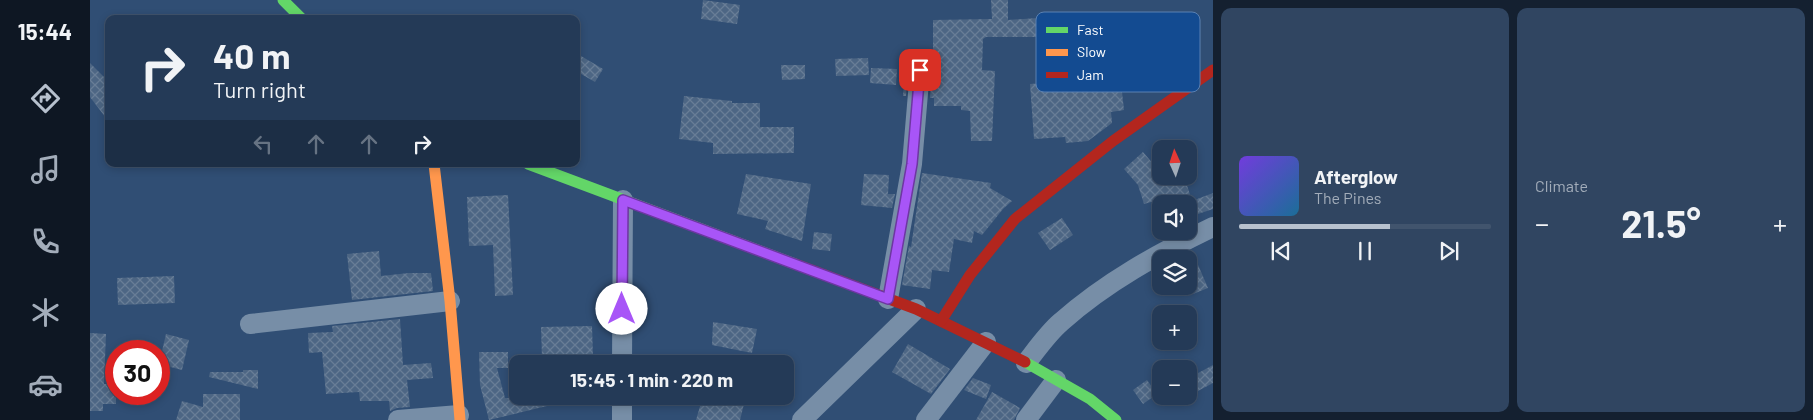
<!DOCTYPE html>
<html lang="en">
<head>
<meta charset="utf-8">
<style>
	body { margin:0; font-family:Barlow,sans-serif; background:#304561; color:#f1f3f6; height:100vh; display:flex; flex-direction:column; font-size:19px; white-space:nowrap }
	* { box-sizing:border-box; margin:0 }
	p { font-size:16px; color:#a3adba }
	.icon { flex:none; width:28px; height:28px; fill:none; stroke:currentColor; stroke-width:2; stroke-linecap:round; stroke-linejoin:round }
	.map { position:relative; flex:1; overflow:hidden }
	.side { display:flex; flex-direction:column; gap:8px; padding:8px; background:#142030; width:600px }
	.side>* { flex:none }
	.hud { position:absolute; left:15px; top:15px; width:475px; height:152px; border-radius:10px; box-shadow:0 2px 8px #0003,0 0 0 1px #41546d; background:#243a57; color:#f1f3f6; overflow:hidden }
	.needle { width:32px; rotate:357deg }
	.tools { position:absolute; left:1062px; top:140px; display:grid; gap:10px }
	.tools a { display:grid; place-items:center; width:45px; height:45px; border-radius:10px; background:#243a57; box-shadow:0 2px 8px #0003,0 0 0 1px #41546d; font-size:25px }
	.speed { position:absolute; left:15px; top:340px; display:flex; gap:10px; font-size:25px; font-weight:700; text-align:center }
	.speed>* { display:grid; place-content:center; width:65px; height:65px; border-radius:50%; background:#243a57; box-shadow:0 2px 8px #0003,0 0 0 1px #41546d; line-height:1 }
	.speed .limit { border:8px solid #d22; background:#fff; color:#111 }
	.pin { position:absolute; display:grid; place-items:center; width:42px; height:42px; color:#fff; margin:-21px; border-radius:10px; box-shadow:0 2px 8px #0006 }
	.me { position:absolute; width:55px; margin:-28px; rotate:0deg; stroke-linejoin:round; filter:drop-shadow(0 0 4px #0008) }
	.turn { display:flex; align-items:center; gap:18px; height:105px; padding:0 25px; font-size:22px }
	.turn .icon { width:65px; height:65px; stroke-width:2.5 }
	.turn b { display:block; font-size:35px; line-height:42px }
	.lanes { display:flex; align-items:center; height:48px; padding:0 25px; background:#0003; justify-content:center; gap:25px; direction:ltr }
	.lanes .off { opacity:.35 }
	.big { font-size:38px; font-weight:700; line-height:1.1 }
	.side .widget { flex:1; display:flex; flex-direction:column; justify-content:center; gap:8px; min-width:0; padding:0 18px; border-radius:10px; background:#304561 }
	.song { display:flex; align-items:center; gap:15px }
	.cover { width:60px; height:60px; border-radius:8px; background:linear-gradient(135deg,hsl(260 70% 55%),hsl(200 70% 35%)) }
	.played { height:5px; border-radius:2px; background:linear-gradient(90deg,#b7c1ce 60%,#41546d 60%) }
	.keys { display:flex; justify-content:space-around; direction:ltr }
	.heat { display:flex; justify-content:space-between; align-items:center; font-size:28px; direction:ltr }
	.side .tiles { flex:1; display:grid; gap:8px; grid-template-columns:repeat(2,1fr) }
	.trip { position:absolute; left:419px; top:355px; width:285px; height:50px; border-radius:10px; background:#243a57; box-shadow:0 2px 8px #0003,0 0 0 1px #41546d; font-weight:700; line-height:50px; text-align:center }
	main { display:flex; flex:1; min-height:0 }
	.dock { display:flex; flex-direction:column; width:90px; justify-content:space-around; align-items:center; background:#0e1723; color:#a3adba }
	.dock .icon { width:35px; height:35px }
	.dock .selected { color:#b7c1ce }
	.dock b { font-size:22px; color:#f1f3f6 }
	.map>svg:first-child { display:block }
	.building { fill:url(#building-cross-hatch) }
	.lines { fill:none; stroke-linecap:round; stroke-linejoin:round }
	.street { stroke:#778ea7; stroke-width:20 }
	.fast { stroke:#63d668; stroke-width:11 }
	.slow { stroke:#ff974d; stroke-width:11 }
	.jam { stroke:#b3261e; stroke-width:11 }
	.route-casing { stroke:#6d37a1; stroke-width:12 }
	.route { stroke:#a855f7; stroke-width:9 }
	.key { fill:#134b91; stroke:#5a81b2; stroke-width:1 }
	.key-label { font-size:14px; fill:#fff }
</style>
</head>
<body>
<main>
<nav class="dock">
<b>15:44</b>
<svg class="icon selected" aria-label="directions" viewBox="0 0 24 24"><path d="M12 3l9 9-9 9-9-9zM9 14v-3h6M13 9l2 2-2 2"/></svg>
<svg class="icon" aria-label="music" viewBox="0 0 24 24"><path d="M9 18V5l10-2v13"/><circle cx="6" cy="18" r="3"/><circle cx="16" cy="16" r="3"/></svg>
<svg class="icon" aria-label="phone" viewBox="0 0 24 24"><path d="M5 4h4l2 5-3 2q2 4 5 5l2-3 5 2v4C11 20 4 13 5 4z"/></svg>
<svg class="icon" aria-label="climate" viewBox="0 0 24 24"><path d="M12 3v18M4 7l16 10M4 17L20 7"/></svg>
<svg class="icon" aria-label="car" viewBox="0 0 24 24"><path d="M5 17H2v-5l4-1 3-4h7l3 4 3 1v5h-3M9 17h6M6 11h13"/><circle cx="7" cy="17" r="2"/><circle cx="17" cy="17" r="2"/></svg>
</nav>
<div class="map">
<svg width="1123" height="420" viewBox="0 0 1123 420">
	<defs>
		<pattern id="building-cross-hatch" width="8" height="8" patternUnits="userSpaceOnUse" patternTransform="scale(1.25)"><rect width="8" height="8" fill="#4d6684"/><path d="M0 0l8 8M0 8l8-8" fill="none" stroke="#687d96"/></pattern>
	</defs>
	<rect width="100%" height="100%" fill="#304e74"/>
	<g class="building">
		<path d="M613 0 650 5 647 24 611 19Z"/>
		<path d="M901 0H918V20L963 17V38H948V37H896L893 39 892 70 905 71 902 141H881L880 111 871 110V106H844V98H840L841 81H843V20L902 19Z"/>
		<path d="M995 39 999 80 1030 77 1073 60 1079 74 1032 92 1034 110 1021 112 1022 123 998 141 976 143 975 137 944 139 940 84 970 82 967 41Z"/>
		<path d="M486 53 513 69 505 82 486 71Z"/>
		<path d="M778 58 779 75 746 76 745 59Z"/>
		<path d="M0 63 19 82V122L0 97Z"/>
		<path d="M691 65H715V79L692 80Z"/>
		<path d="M781 68 807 69 806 85 780 83Z"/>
		<path d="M814 79H817L816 96H813Z"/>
		<path d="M594 96 642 101V103H670V127H704V153L623 154V143L589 139Z"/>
		<path d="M1053 152 1071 173V176L1076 179 1084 176H1094L1102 201 1123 193V209L1099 217V204H1073L1072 199 1054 204 1048 185 1034 169Z"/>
		<path d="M832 173 901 183 900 188 922 201 913 209 892 235 884 231 882 243 864 239 859 272 842 270 840 289 812 285 819 246 821 247Z"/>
		<path d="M656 174 721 184 712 241 675 229 678 221 647 214Z"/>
		<path d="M774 174 799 175 798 194H805L802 208 771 205Z"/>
		<path d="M418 195 423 295 405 296 403 245 379 246 377 197Z"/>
		<path d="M972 218 983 235 960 250 948 233Z"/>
		<path d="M724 232 742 234 740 251 722 249Z"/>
		<path d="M289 251 291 276 319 273H341L343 291 262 300 257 254Z"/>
		<path d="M1102 251 1118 288 1103 294 1099 285V252Z"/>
		<path d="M84 276 85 303 28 305 27 278Z"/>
		<path d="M310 319 313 365 341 363 343 378 317 380 320 407 307 408 300 411 299 401H270L269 392 236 394 232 352 219 353 218 333 243 332 242 326Z"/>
		<path d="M623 322 667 329 662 353 622 345Z"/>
		<path d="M502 326 503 358 452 359 451 327Z"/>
		<path d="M0 333 16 334 14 384H26V404H13V411H0Z"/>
		<path d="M76 334 99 340 92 370 69 364Z"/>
		<path d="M818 344 860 369 841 394 802 372Z"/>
		<path d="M389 352H418V368H407L415 398H464L465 404 399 420 390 385Z"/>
		<path d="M1123 365V383L1106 392 1099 378Z"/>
		<path d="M153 370H168V389L119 377 120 372H153Z"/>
		<path d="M883 378 901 385 896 399 874 390Z"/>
		<path d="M1057 380 1067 394 1053 404 1043 390Z"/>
		<path d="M902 392 930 408 924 420H886Z"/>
		<path d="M113 394H150V420H86L92 401 113 407Z"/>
		<path d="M613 396H656L650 420H606Z"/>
	</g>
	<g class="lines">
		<g class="street">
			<path d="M798 299 822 164 830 70"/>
			<path d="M160 324 360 301"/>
			<path d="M936 363C947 349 958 333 971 322 1016 282 1069 253 1123 227"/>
			<path d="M532 364 533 200"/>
			<path d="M308 420 369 415"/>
			<path d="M532 420V396"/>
			<path d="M712 420 826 309"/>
			<path d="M836 420 896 342"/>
			<path d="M936 420 966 380"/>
		</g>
		<g class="fast">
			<path d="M193 0 212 19"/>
			<path d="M438 164 705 264"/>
			<path d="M935 362 1000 399 1026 420"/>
		</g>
		<path class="slow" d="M344 164 360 301 370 420"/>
		<g class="jam">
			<path d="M705 264 826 309 935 362"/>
			<path d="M851 321 880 275 925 219 1023 141 1123 70"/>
		</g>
	</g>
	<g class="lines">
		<g class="route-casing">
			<path id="route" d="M532 309 533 200 798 299 822 164 830 70"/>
		</g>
		<use href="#route" class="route"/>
	</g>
	<rect x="946" y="12" width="164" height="80" rx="8" class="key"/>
	<rect x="956" y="27" width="22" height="6" fill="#63d668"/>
	<rect x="956" y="49" width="22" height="7" fill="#ff974d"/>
	<rect x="956" y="72" width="22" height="6" fill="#b3261e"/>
	<g class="key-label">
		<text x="987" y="35">Fast</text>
		<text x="987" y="57">Slow</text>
		<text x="987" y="80">Jam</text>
	</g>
</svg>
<div class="tools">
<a><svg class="needle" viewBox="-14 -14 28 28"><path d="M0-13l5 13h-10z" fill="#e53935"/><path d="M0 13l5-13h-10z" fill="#a3adba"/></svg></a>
<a><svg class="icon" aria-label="sound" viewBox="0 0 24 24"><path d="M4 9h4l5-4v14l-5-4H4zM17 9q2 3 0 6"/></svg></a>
<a><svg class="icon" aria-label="layers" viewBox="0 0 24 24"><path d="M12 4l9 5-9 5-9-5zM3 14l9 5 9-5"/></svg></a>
<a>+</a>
<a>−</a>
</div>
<div class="speed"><div class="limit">30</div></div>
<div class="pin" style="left:830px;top:70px;background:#d93025"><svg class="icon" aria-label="arrive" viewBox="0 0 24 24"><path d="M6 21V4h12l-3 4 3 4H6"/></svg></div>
<svg class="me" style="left:532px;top:309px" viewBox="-20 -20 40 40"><circle r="19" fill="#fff"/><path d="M0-13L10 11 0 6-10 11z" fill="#a855f7"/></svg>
<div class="trip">15:45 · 1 min · 220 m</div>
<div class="hud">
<div class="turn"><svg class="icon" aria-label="right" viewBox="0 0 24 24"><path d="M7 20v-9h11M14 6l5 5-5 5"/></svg><div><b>40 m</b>Turn right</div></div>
<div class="lanes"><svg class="icon off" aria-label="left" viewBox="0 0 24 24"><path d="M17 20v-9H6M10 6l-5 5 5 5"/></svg><svg class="icon off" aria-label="ahead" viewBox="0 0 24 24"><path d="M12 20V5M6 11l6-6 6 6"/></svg><svg class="icon off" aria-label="ahead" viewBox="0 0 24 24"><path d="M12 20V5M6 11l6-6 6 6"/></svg><svg class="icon" aria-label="right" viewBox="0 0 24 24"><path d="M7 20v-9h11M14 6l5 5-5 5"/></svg></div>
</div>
</div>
<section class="side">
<div class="tiles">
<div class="widget">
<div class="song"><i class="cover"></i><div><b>Afterglow</b><p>The Pines</p></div></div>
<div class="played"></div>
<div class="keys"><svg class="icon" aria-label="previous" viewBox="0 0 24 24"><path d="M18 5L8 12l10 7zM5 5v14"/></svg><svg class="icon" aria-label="pause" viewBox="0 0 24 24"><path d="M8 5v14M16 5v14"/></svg><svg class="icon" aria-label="next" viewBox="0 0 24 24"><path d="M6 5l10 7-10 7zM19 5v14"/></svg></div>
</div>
<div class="widget"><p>Climate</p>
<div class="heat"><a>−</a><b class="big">21.5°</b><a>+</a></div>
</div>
</div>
</section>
</main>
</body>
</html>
